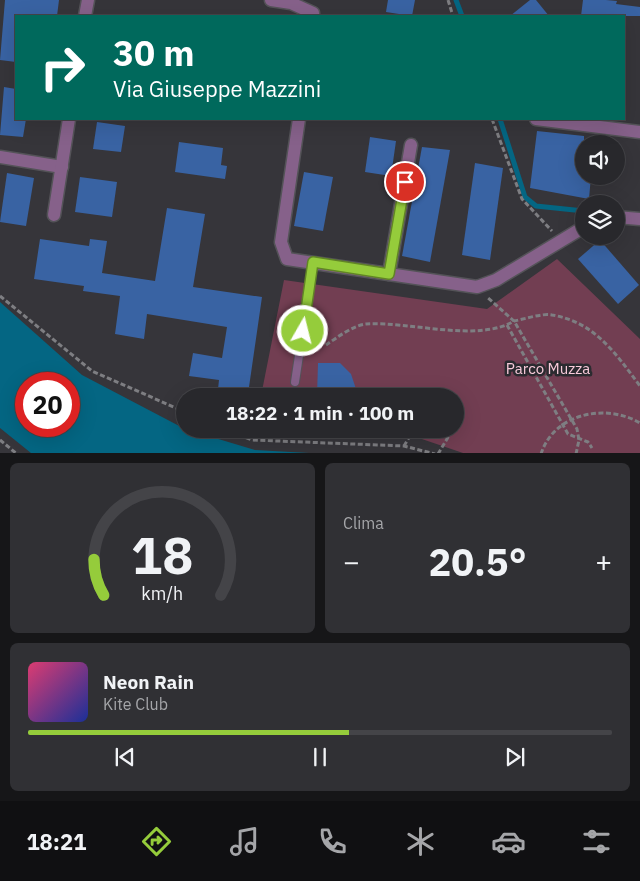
<!DOCTYPE html>
<html lang="it">
<head>
<meta charset="utf-8">
<style>
	body { margin:0; font-family:"IBM Plex Sans",sans-serif; background:#303034; color:#f1f3f6; height:100vh; display:flex; flex-direction:column; font-size:19px; white-space:nowrap }
	* { box-sizing:border-box; margin:0 }
	p { font-size:16px; color:#a5a6a9 }
	.icon { flex:none; width:28px; height:28px; fill:none; stroke:currentColor; stroke-width:2; stroke-linecap:round; stroke-linejoin:round }
	.map { position:relative; height:453px; overflow:hidden }
	.panel { display:flex; flex-direction:column; gap:10px; padding:10px; background:#161618; flex:1 }
	.panel>* { flex:none }
	.top-card { position:absolute; left:15px; top:15px; width:610px; height:105px; border-radius:0px; box-shadow:0 5px 20px #0002,0 0 0 1px #444448; background:#00695c; color:#fff; overflow:hidden }
	.fabs { position:absolute; left:575px; top:135px; display:grid; gap:10px }
	.fabs a { display:grid; place-items:center; width:50px; height:50px; border-radius:50%; background:#28282c; box-shadow:0 5px 20px #0002,0 0 0 1px #444448; font-size:25px }
	.speed { position:absolute; left:15px; top:372px; display:flex; gap:10px; font-size:25px; font-weight:700; text-align:center }
	.speed>* { display:grid; place-content:center; width:65px; height:65px; border-radius:50%; background:#28282c; box-shadow:0 5px 20px #0002,0 0 0 1px #444448; line-height:1 }
	.speed .limit { border:8px solid #d22; background:#fff; color:#111 }
	.pin { position:absolute; display:grid; place-items:center; width:42px; height:42px; color:#fff; margin:-21px; border:2px solid #fff; border-radius:50%; box-shadow:0 1px 5px #0007 }
	.me { position:absolute; width:55px; margin:-28px; rotate:8deg; stroke-linejoin:round; filter:drop-shadow(0 0 4px #0008) }
	.turn { display:flex; align-items:center; gap:18px; height:105px; padding:0 15px; font-size:22px }
	.turn .icon { width:65px; height:65px; stroke-width:2.5 }
	.turn b { display:block; font-size:35px; line-height:42px }
	.big { font-size:38px; font-weight:700; line-height:1.1 }
	.panel .widget { flex:1; display:flex; flex-direction:column; justify-content:center; gap:8px; min-width:0; padding:0 18px; border-radius:8px; background:#303034 }
	.panel .dial { align-items:center; gap:0 }
	.dial svg { height:130px; overflow:visible; fill:none; stroke:#444448; stroke-width:7; stroke-linecap:round; text-anchor:middle }
	.dial text { fill:#f1f3f6; stroke:none }
	.song { display:flex; align-items:center; gap:15px }
	.cover { width:60px; height:60px; border-radius:8px; background:linear-gradient(135deg,hsl(340 70% 55%),hsl(230 70% 35%)) }
	.played { height:5px; border-radius:2px; background:linear-gradient(90deg,#95cc3b 55%,#444448 55%) }
	.keys { display:flex; justify-content:space-around; direction:ltr }
	.heat { display:flex; justify-content:space-between; align-items:center; font-size:28px; direction:ltr }
	.panel .tiles { flex:1; display:grid; gap:10px; grid-template-columns:1fr 1fr }
	.widget:last-child { grid-column:span 2 }
	.trip { position:absolute; left:176px; top:388px; width:288px; height:50px; border-radius:25px; background:#28282c; box-shadow:0 5px 20px #0002,0 0 0 1px #444448; font-weight:700; line-height:50px; text-align:center }
	.tabs { display:flex; height:80px; justify-content:space-around; align-items:center; background:#101012; color:#a5a6a9 }
	.tabs .icon { width:35px; height:35px }
	.tabs .selected { color:#95cc3b }
	.tabs b { font-size:22px; color:#f1f3f6 }
	.map>svg:first-child { display:block }
	.green { fill:#723e52 }
	.water { fill:#046683; fill-rule:evenodd }
	.lines { fill:none; stroke-linecap:round; stroke-linejoin:round }
	.stream { stroke:#046683; stroke-width:5 }
	.building { fill:#3963a3 }
	.service-casing { stroke:#545358; stroke-width:10 }
	.minor-casing { stroke:#545358; stroke-width:15 }
	.path { stroke:#7e7e82; stroke-width:3; stroke-dasharray:5 2.5; stroke-linecap:butt }
	.service { stroke:#86618a; stroke-width:8 }
	.minor { stroke:#86618a; stroke-width:12 }
	.route-casing { stroke:#618526; stroke-width:12 }
	.route { stroke:#95cc3b; stroke-width:9 }
	.labels { text-anchor:middle; stroke-width:5; stroke-linejoin:round; paint-order:stroke }
	.park-label { font-size:15px; fill:#f8cada; stroke:#2b2b30 }
</style>
</head>
<body>
<div class="map">
<svg width="640" height="454" viewBox="0 0 640 454">
	<rect width="100%" height="100%" fill="#36353a"/>
	<path class="green" d="M557 259 640 339V453H463L413 436 255 429H455V396H261L284 280 487 309Z"/>
	<path class="water" d="M0 302 82 375 185 429 255 450 309 453H31L0 428ZM26 384H69V426H26Z"/>
	<g class="lines">
		<g class="stream">
			<path d="M456 0 462 16"/>
			<path d="M500 119 525 197 536 206 584 211"/>
		</g>
	</g>
	<g class="building">
		<path d="M5 0H59L57 16H16V62L0 60Z"/>
		<path d="M388 0H415L412 16 386 12Z"/>
		<path d="M530 0H536L549 16H510Z"/>
		<path d="M583 0H606L617 1 616 4 640 7V16H581Z"/>
		<path d="M4 87 16 89V119H26L23 137 0 135Z"/>
		<path d="M97 122 125 126 121 152 93 149Z"/>
		<path d="M537 131 584 136V176H591L589 199 530 188Z"/>
		<path d="M370 137 396 141 391 176 365 172Z"/>
		<path d="M179 142 223 148 221 165 227 166 225 179 175 172Z"/>
		<path d="M422 147 450 150 430 262 402 256Z"/>
		<path d="M475 163 503 168 490 260 462 255Z"/>
		<path d="M304 172 333 177 323 231 294 226Z"/>
		<path d="M7 173 34 178 26 226 0 222Z"/>
		<path d="M80 177 117 182 112 217 75 212Z"/>
		<path d="M167 208 205 214 193 287 262 297 248 394 218 389 219 380 189 376 193 353 222 358 227 327 147 314 144 339 115 334 120 296 83 291 84 286 34 279 40 239 89 246 90 239 107 241 102 273 155 281Z"/>
		<path d="M600 240 639 285 618 304 578 259Z"/>
		<path d="M318 363H340L351 374 356 389 354 396H317Z"/>
	</g>
	<g class="lines">
		<g class="service-casing">
			<path id="service" d="M295 382 313 263"/>
		</g>
		<g class="minor-casing">
			<g id="minor">
				<path d="M271 0 291 3 313 13V16"/>
				<path d="M85 16 88 0"/>
				<path d="M299 119 281 242 287 259 477 287 496 280 584 227"/>
				<path d="M536 119 640 132"/>
				<path d="M0 157 62 167"/>
				<path d="M54 215 69 119"/>
				<path d="M616 217 640 219"/>
				<path d="M389 274 411 145"/>
			</g>
		</g>
		<g class="path">
			<path d="M448 0 453 16"/>
			<path d="M492 119 522 199 552 231"/>
			<path d="M0 296 92 371 185 412"/>
			<path d="M507 325 568 434 588 442 592 448"/>
			<path d="M326 345C336 338 354 325 366 324 408 321 479 343 514 321L487 297"/>
			<path d="M455 425 461 414"/>
			<path d="M225 429 252 440 404 446 435 454"/>
			<path d="M0 440 17 454"/>
			<path d="M404 446 414 429"/>
			<path d="M438 454 453 429"/>
			<path d="M541 454C554 413 606 403 640 423"/>
			<path d="M576 454 579 440 577 429 514 321C525 319 542 313 552 315 595 322 616 354 640 386"/>
		</g>
		<use href="#service" class="service"/>
		<use href="#minor" class="minor"/>
	</g>
	<g class="lines">
		<g class="route-casing">
			<path id="route" d="M303 331 313 262 389 274 405 182"/>
		</g>
		<use href="#route" class="route"/>
	</g>
	<g class="labels">
		<g class="park-label">
			<text x="548" y="374">Parco Muzza</text>
		</g>
	</g>
</svg>
<div class="fabs">
<a><svg class="icon" aria-label="sound" viewBox="0 0 24 24"><path d="M4 9h4l5-4v14l-5-4H4zM17 9q2 3 0 6"/></svg></a>
<a><svg class="icon" aria-label="layers" viewBox="0 0 24 24"><path d="M12 4l9 5-9 5-9-5zM3 14l9 5 9-5"/></svg></a>
</div>
<div class="speed"><div class="limit">20</div></div>
<div class="pin" style="left:405px;top:182px;background:#d93025"><svg class="icon" aria-label="arrive" viewBox="0 0 24 24"><path d="M6 21V4h12l-3 4 3 4H6"/></svg></div>
<svg class="me" style="left:303px;top:331px" viewBox="-20 -20 40 40"><circle r="17" fill="#95cc3b" stroke="#fff" stroke-width="3"/><path d="M0-11L8 9 0 5-8 9z" fill="#fff"/></svg>
<div class="trip">18:22 · 1 min · 100 m</div>
<div class="top-card">
<div class="turn"><svg class="icon" aria-label="right" viewBox="0 0 24 24"><path d="M7 20v-9h11M14 6l5 5-5 5"/></svg><div><b>30 m</b>Via Giuseppe Mazzini</div></div>
</div>
</div>
<section class="panel">
<div class="tiles">
<div class="widget dial"><svg viewBox="0 0 100 80">
<path d="M14 69A42 42 0 1 1 86 69"/>
<path d="M14 69A42 42 0 0 1 8 47" stroke="#95cc3b"/>
<text x="50" y="56" font-size="32" font-weight="700">18</text>
<text x="50" y="72" font-size="11">km/h</text>
</svg></div>
<div class="widget"><p>Clima</p>
<div class="heat"><a>−</a><b class="big">20.5°</b><a>+</a></div>
</div>
<div class="widget">
<div class="song"><i class="cover"></i><div><b>Neon Rain</b><p>Kite Club</p></div></div>
<div class="played"></div>
<div class="keys"><svg class="icon" aria-label="previous" viewBox="0 0 24 24"><path d="M18 5L8 12l10 7zM5 5v14"/></svg><svg class="icon" aria-label="pause" viewBox="0 0 24 24"><path d="M8 5v14M16 5v14"/></svg><svg class="icon" aria-label="next" viewBox="0 0 24 24"><path d="M6 5l10 7-10 7zM19 5v14"/></svg></div>
</div>
</div>
</section>
<nav class="tabs">
<b>18:21</b>
<svg class="icon selected" aria-label="directions" viewBox="0 0 24 24"><path d="M12 3l9 9-9 9-9-9zM9 14v-3h6M13 9l2 2-2 2"/></svg>
<svg class="icon" aria-label="music" viewBox="0 0 24 24"><path d="M9 18V5l10-2v13"/><circle cx="6" cy="18" r="3"/><circle cx="16" cy="16" r="3"/></svg>
<svg class="icon" aria-label="phone" viewBox="0 0 24 24"><path d="M5 4h4l2 5-3 2q2 4 5 5l2-3 5 2v4C11 20 4 13 5 4z"/></svg>
<svg class="icon" aria-label="climate" viewBox="0 0 24 24"><path d="M12 3v18M4 7l16 10M4 17L20 7"/></svg>
<svg class="icon" aria-label="car" viewBox="0 0 24 24"><path d="M5 17H2v-5l4-1 3-4h7l3 4 3 1v5h-3M9 17h6M6 11h13"/><circle cx="7" cy="17" r="2"/><circle cx="17" cy="17" r="2"/></svg>
<svg class="icon" aria-label="filters" viewBox="0 0 24 24"><path d="M4 7h16M4 17h16"/><circle cx="9" cy="7" r="2"/><circle cx="15" cy="17" r="2"/></svg>
</nav>
</body>
</html>
